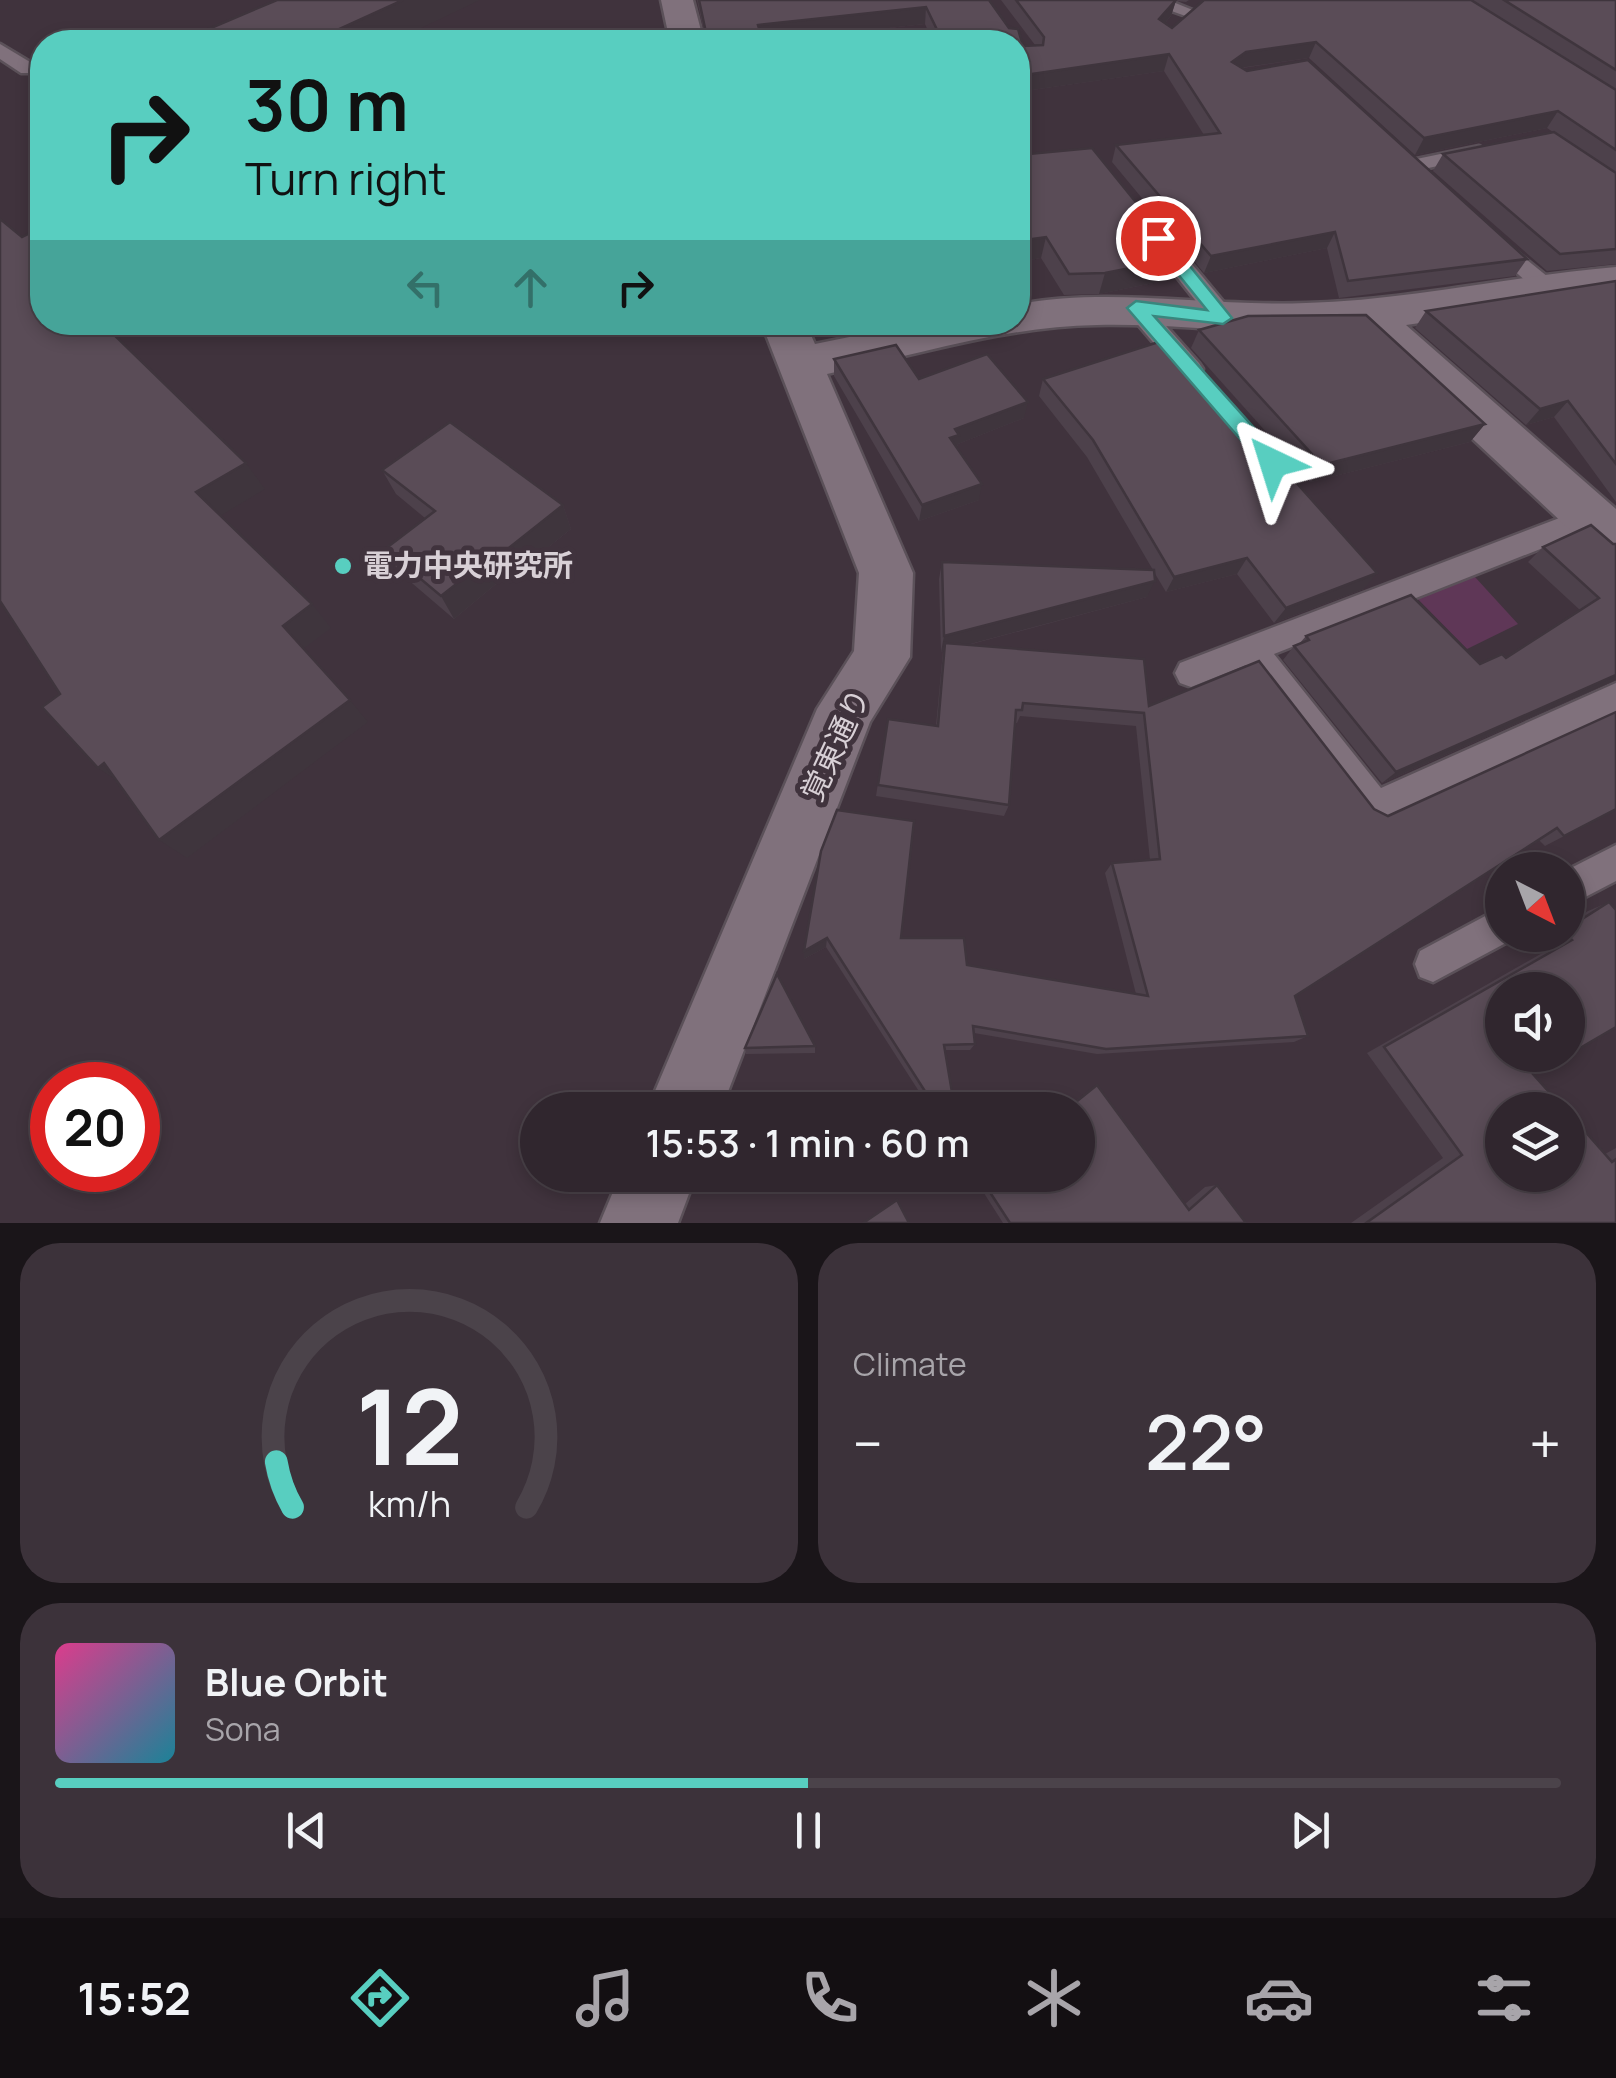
<!DOCTYPE html>
<html lang="en">
<head>
<meta charset="utf-8">
<style>
	body { margin:0; font-family:Manrope,"Noto Sans JP",sans-serif; background:#3c323a; color:#f1f3f6; height:100vh; display:flex; flex-direction:column; font-size:38px; white-space:nowrap }
	* { box-sizing:border-box; margin:0 }
	p { font-size:32px; color:#a8a5aa }
	.icon { flex:none; width:55px; height:55px; fill:none; stroke:currentColor; stroke-width:2; stroke-linecap:round; stroke-linejoin:round }
	.map { position:relative; height:1223px; overflow:hidden }
	.sheet { display:flex; flex-direction:column; gap:20px; padding:20px; background:#1a1519; flex:1 }
	.sheet>* { flex:none }
	.top-card { position:absolute; left:30px; top:30px; width:1000px; height:305px; border-radius:40px; box-shadow:0 5px 15px #0003,0 0 0 2px #4b434a; background:#58cec0; color:#111; overflow:hidden }
	.needle { width:65px; rotate:138deg }
	.buttons { position:absolute; left:1485px; top:852px; display:grid; gap:20px }
	.buttons a { display:grid; place-items:center; width:100px; height:100px; border-radius:50%; background:#30262e; box-shadow:0 5px 15px #0003,0 0 0 2px #4b434a; font-size:50px }
	.speed { position:absolute; left:30px; top:1062px; display:flex; gap:20px; font-size:50px; font-weight:700; text-align:center }
	.speed>* { display:grid; place-content:center; width:130px; height:130px; border-radius:50%; background:#30262e; box-shadow:0 5px 15px #0003,0 0 0 2px #4b434a; line-height:1 }
	.speed .limit { border:15px solid #d22; background:#fff; color:#111 }
	.pin { position:absolute; display:grid; place-items:center; width:85px; height:85px; color:#fff; margin:-42px; border:5px solid #fff; border-radius:50%; box-shadow:0 2px 10px #0007 }
	.me { position:absolute; width:110px; margin:-55px; rotate:319deg; stroke-linejoin:round; filter:drop-shadow(0 0 8px #0008) }
	.turn { display:flex; align-items:center; gap:35px; height:210px; padding:0 50px; font-size:45px }
	.turn .icon { width:130px; height:130px; stroke-width:2.5 }
	.turn b { display:block; font-size:70px; line-height:85px }
	.lanes { display:flex; align-items:center; height:95px; padding:0 50px; background:#0003; justify-content:center; gap:50px; direction:ltr }
	.lanes .off { opacity:.35 }
	.big { font-size:75px; font-weight:600; line-height:1.1 }
	.sheet .tile { flex:1; display:flex; flex-direction:column; justify-content:center; gap:15px; min-width:0; padding:0 35px; border-radius:40px; background:#3c323a }
	.sheet .dial { align-items:center; gap:0 }
	.dial svg { height:260px; overflow:visible; fill:none; stroke:#4b434a; stroke-width:7; stroke-linecap:round; text-anchor:middle }
	.dial text { fill:#f1f3f6; stroke:none }
	.song { display:flex; align-items:center; gap:30px }
	.cover { width:120px; height:120px; border-radius:15px; background:linear-gradient(135deg,hsl(330 70% 55%),hsl(190 70% 35%)) }
	.played { height:10px; border-radius:5px; background:linear-gradient(90deg,#58cec0 50%,#4b434a 50%) }
	.keys { display:flex; justify-content:space-around; direction:ltr }
	.heat { display:flex; justify-content:space-between; align-items:center; font-size:55px; direction:ltr }
	.sheet .tiles { flex:1; display:grid; gap:20px; grid-template-columns:1fr 1fr }
	.tile:last-child { grid-column:span 2 }
	.trip { position:absolute; left:520px; top:1092px; width:575px; height:100px; border-radius:50px; background:#30262e; box-shadow:0 5px 15px #0003,0 0 0 2px #4b434a; font-weight:600; line-height:100px; text-align:center }
	.menu { display:flex; height:160px; justify-content:space-around; align-items:center; background:#130f12; color:#a8a5aa }
	.menu .icon { width:70px; height:70px }
	.menu .selected { color:#58cec0 }
	.menu b { font-size:45px; color:#f1f3f6 }
	.map>svg:first-child { display:block }
	.green { fill:#5f3757 }
	.lines { fill:none; stroke-linecap:round; stroke-linejoin:round }
	.lane-casing { stroke:#5b5159; stroke-width:5 }
	.street-casing { stroke:#5b5159; stroke-width:5 }
	.lane { fill:#80717c; fill-rule:evenodd }
	.street { fill:#80717c; fill-rule:evenodd }
	.wall { fill:#4d414b }
	.shaded-wall { fill:#3f353d }
	.building { fill:#5a4c57; stroke:#3f353d; stroke-width:2.5 }
	.route { fill:#58cec0; stroke:#39867d; stroke-width:2.5 }
	.poi-dot { fill:#58cec0; stroke:#40333d; stroke-width:4 }
	.labels { text-anchor:middle; stroke-width:10; stroke-linejoin:round; paint-order:stroke }
	.poi-label { font-size:30px; font-weight:bold; fill:#d8d0d6; stroke:#40333d; text-anchor:start }
	.street-label { font-size:30px; fill:#d8d0d6; stroke:#40333d }
</style>
</head>
<body>
<div class="map">
<svg width="1616" height="1223" viewBox="0 0 1616 1223">
	<rect width="100%" height="100%" fill="#40333d"/>
	<path class="green" d="M1464 565 1518 624 1467 649 1406 587Z"/>
	<g class="lines">
		<g class="lane-casing">
			<g id="lane">
				<path d="M1141 0H1168L1200 13 1191 18Z"/>
				<path d="M0 44 35 65V73H21L0 59Z"/>
				<path d="M1479 146 1489 152 1486 156 1409 172 1398 166 1402 162Z"/>
				<path d="M1154 226 1162 228 1232 312 1235 318 1232 324H1214L1146 238 1143 233Z"/>
				<path d="M1491 231 1553 281V291H1537L1483 243V233Z"/>
				<path d="M1136 299 1144 301 1199 363 1203 369 1199 375H1181L1128 313 1124 307Z"/>
				<path d="M1591 506 1601 509 1605 517 1601 525 1274 654 1381 788 1616 683V712L1387 818 1375 823 1363 818 1246 665 1191 687 1180 683 1175 673 1180 663Z"/>
				<path d="M1616 845V881L1568 906 1567 870Z"/>
				<path d="M1502 907V935L1515 938 1433 982 1420 977 1415 964 1420 951Z"/>
			</g>
		</g>
		<g class="street-casing">
			<g id="street">
				<path d="M661 0H693L704 42H670Z"/>
				<path d="M1616 267V295L1406 325 1616 509V561L1597 555 1356 330C1269 338 1184 323 1097 325 1007 326 916 355 827 374L913 573 910 657 870 722 721 1110H647L817 709 854 651 859 573 761 322H805L815 344 923 322H1018V304C1114 287 1209 307 1306 303 1410 300 1512 276 1616 267Z"/>
				<path d="M620 1175H696L678 1223H600Z"/>
			</g>
		</g>
		<use href="#lane" class="lane"/>
		<use href="#street" class="street"/>
	</g>
	<g class="wall">
		<path d="M697 0H989L1023 46 1035 45 1001 0H1189L1186 2 1176 1 1171 16 1165 23 1172 28 1204 0H1616V264L1547 271 1433 171 1443 154 1553 132 1547 128 1415 155 1309 58 1242 68 1527 259 1515 276 1339 298 1327 248 1204 273 1112 162 1116 145 1204 135 1164 71 1018 92V42H933L925 24 763 42H706Z"/>
		<path d="M1018 155 1173 279 1099 294 1064 295 1041 258 1018 262Z"/>
		<path d="M1616 281V502L1554 417 1526 425 1415 328 1426 311Z"/>
		<path d="M834 322H871V329L839 335Z"/>
		<path d="M1199 330 1485 424 1470 442 1311 482 1191 348Z"/>
		<path d="M834 359 919 379 1024 418 958 444 957 447 979 500 919 521 834 376Z"/>
		<path d="M1043 379 1364 589 1274 623 1237 574 1166 592 1154 572 1147 597 968 645 1149 706 1388 816 1616 809 1545 846 1539 840 1295 996 1308 1036 1294 1042 1097 1054 974 1033 975 1044 970 1050H945L955 1110H931L826 947 804 959 821 851 901 938 967 965 1136 994 1105 873 1112 863 1150 860 1136 726 1020 716 1017 723H1015L1009 805 1004 816 876 796 888 719 936 726 943 651 941 652 939 579 942 562 1153 570 1087 457 1039 396Z"/>
		<path d="M382 470 563 505 571 529 505 582 502 579 454 619 399 572 385 549 425 518 396 494Z"/>
		<path d="M1613 544H1616V680L1382 783 1283 660 1294 646 1299 644 1306 636 1480 664 1506 658 1580 610 1528 562 1543 547Z"/>
		<path d="M1609 902 1533 1074 1605 1154 1616 1148V1223H1351L1443 1158 1367 1053 1551 948 1544 939 1551 935H1568V924L1588 911Z"/>
		<path d="M815 1046V1053L746 1054 745 1048Z"/>
		<path d="M1097 1085 1185 1204 1205 1187 1217 1185 1246 1223H1003L975 1179 981 1175H1078V1110H1063Z"/>
	</g>
	<g class="shaded-wall">
		<path d="M403 0H480L392 42H311Z"/>
		<path d="M1176 0 1171 16 1154 35 1159 19Z"/>
		<path d="M926 7 925 24 759 42 758 25Z"/>
		<path d="M1316 42 1309 58 1239 68 1232 62 1246 52Z"/>
		<path d="M1169 54 1164 71 1018 92V76Z"/>
		<path d="M1558 111 1547 128 1415 155 1424 138Z"/>
		<path d="M1335 232 1327 248 1204 273 1211 256Z"/>
		<path d="M1046 237 1041 258 1018 262V241Z"/>
		<path d="M1181 258 1173 279 1099 294 1105 273Z"/>
		<path d="M840 322H871V329L839 335Z"/>
		<path d="M1568 401 1554 417 1526 425 1540 409Z"/>
		<path d="M1028 402 1024 418 958 444 956 452 950 438 955 429Z"/>
		<path d="M1485 424 1470 442 1311 482 1322 465Z"/>
		<path d="M246 463 265 489 217 518 196 492Z"/>
		<path d="M982 484 979 500 919 521 922 505Z"/>
		<path d="M563 505 571 529 505 582 495 559Z"/>
		<path d="M492 556 502 579 454 619 441 596Z"/>
		<path d="M1247 558 1237 574 1166 592 1174 577Z"/>
		<path d="M1377 573 1364 589 1274 623 1286 608Z"/>
		<path d="M1155 581 1147 597 944 651 945 643 943 651 941 652 944 636Z"/>
		<path d="M312 604 331 628 303 649 283 626Z"/>
		<path d="M1616 675V680L1382 783 1396 772Z"/>
		<path d="M350 700 368 722 187 858 159 840Z"/>
		<path d="M104 763 128 788 98 768Z"/>
		<path d="M827 938 826 947 804 959V951Z"/>
	</g>
	<g class="building">
		<path d="M277 0H403L311 42H178Z"/>
		<path d="M699 0H989L1009 28 1018 29 1023 46 1043 45 1044 37 1016 0H1176L1159 19 1172 28 1204 0H1471L1616 90V150L1558 111 1424 138 1316 42 1246 52 1232 62 1247 71 1308 60 1527 259 1348 281 1335 232 1211 256 1116 145 1220 133 1169 54 1018 76V42H943L926 7 758 25 763 42H708Z"/>
		<path d="M1504 0H1616V70Z"/>
		<path d="M1554 132 1616 173V249L1560 254 1443 154Z"/>
		<path d="M1092 148 1181 258 1105 273 1069 274 1046 237 1018 241V155Z"/>
		<path d="M0 219 22 237 42 227V322H101L246 463 196 492 312 604 283 626 350 700 159 840 104 763 98 768 42 707 60 694 0 601Z"/>
		<path d="M1616 281V464L1568 401 1540 409 1426 311Z"/>
		<path d="M1366 315 1485 424 1322 465 1199 330 1248 316Z"/>
		<path d="M1168 339 1377 573 1286 608 1247 558 1174 577 1093 440 1043 379Z"/>
		<path d="M896 345 919 379 987 354 1028 402 955 429 959 435 950 438 982 484 922 505 834 359Z"/>
		<path d="M450 422 563 505 495 559 492 556 441 596 385 549 435 511 382 470Z"/>
		<path d="M1591 525 1613 544H1616V675L1396 772 1294 646 1309 640 1306 636 1411 595 1480 664 1502 654 1506 658 1599 598 1543 547Z"/>
		<path d="M942 562 1154 570 1155 581 944 636Z"/>
		<path d="M945 643 1144 659 1149 706 1259 661 1374 809 1388 816 1616 712V809L1564 836 1557 828 1295 996 1308 1036 1106 1049 973 1026 975 1044 944 1045 955 1110H937L827 938 804 951 821 851 837 810 914 821 901 938H964L967 965 1148 996 1112 863 1160 859 1144 713 1023 703 1022 710H1016L1009 805 878 785 888 719 938 726Z"/>
		<path d="M1609 902 1616 910V1027L1568 1055V990H1502V1055H1567L1533 1074 1565 1110H1502V1175H1568V1112L1612 1162 1616 1159V1223H1366L1462 1155 1384 1047 1572 940 1567 935 1568 928Z"/>
		<path d="M777 974 815 1046 745 1048Z"/>
		<path d="M1097 1085 1189 1210 1217 1185 1246 1223H1010L980 1177 983 1175H1078V1110H1066Z"/>
		<path d="M897 1200 909 1223H863Z"/>
	</g>
	<path class="route" d="M1152 234H1164L1232 318 1223 324 1154 316 1281 458V469H1266L1127 308 1136 301 1207 310 1152 242Z"/>
	<circle class="poi-dot" cx="343" cy="566" r="10"/>
	<g class="labels">
		<g class="poi-label">
			<text x="363" y="576">電力中央研究所</text>
		</g>
		<g class="street-label">
			<text transform="translate(836 745) rotate(-65)" y="10">覚東通り</text>
		</g>
	</g>
</svg>
<div class="buttons">
<a><svg class="needle" viewBox="-14 -14 28 28"><path d="M0-13l5 13h-10z" fill="#e53935"/><path d="M0 13l5-13h-10z" fill="#a8a5aa"/></svg></a>
<a><svg class="icon" aria-label="sound" viewBox="0 0 24 24"><path d="M4 9h4l5-4v14l-5-4H4zM17 9q2 3 0 6"/></svg></a>
<a><svg class="icon" aria-label="layers" viewBox="0 0 24 24"><path d="M12 4l9 5-9 5-9-5zM3 14l9 5 9-5"/></svg></a>
</div>
<div class="speed"><div class="limit">20</div></div>
<div class="pin" style="left:1158px;top:238px;background:#d93025"><svg class="icon" aria-label="arrive" viewBox="0 0 24 24"><path d="M6 21V4h12l-3 4 3 4H6"/></svg></div>
<svg class="me" style="left:1273px;top:463px" viewBox="-20 -20 40 40"><path d="M0-17L14 15 0 8-14 15z" fill="#58cec0" stroke="#fff" stroke-width="4"/></svg>
<div class="trip">15:53 · 1 min · 60 m</div>
<div class="top-card">
<div class="turn"><svg class="icon" aria-label="right" viewBox="0 0 24 24"><path d="M7 20v-9h11M14 6l5 5-5 5"/></svg><div><b>30 m</b>Turn right</div></div>
<div class="lanes"><svg class="icon off" aria-label="left" viewBox="0 0 24 24"><path d="M17 20v-9H6M10 6l-5 5 5 5"/></svg><svg class="icon off" aria-label="ahead" viewBox="0 0 24 24"><path d="M12 20V5M6 11l6-6 6 6"/></svg><svg class="icon" aria-label="right" viewBox="0 0 24 24"><path d="M7 20v-9h11M14 6l5 5-5 5"/></svg></div>
</div>
</div>
<section class="sheet">
<div class="tiles">
<div class="tile dial"><svg viewBox="0 0 100 80">
<path d="M14 69A42 42 0 1 1 86 69"/>
<path d="M14 69A42 42 0 0 1 9 55" stroke="#58cec0"/>
<text x="50" y="56" font-size="32" font-weight="700">12</text>
<text x="50" y="72" font-size="11">km/h</text>
</svg></div>
<div class="tile"><p>Climate</p>
<div class="heat"><a>−</a><b class="big">22°</b><a>+</a></div>
</div>
<div class="tile">
<div class="song"><i class="cover"></i><div><b>Blue Orbit</b><p>Sona</p></div></div>
<div class="played"></div>
<div class="keys"><svg class="icon" aria-label="previous" viewBox="0 0 24 24"><path d="M18 5L8 12l10 7zM5 5v14"/></svg><svg class="icon" aria-label="pause" viewBox="0 0 24 24"><path d="M8 5v14M16 5v14"/></svg><svg class="icon" aria-label="next" viewBox="0 0 24 24"><path d="M6 5l10 7-10 7zM19 5v14"/></svg></div>
</div>
</div>
</section>
<nav class="menu">
<b>15:52</b>
<svg class="icon selected" aria-label="directions" viewBox="0 0 24 24"><path d="M12 3l9 9-9 9-9-9zM9 14v-3h6M13 9l2 2-2 2"/></svg>
<svg class="icon" aria-label="music" viewBox="0 0 24 24"><path d="M9 18V5l10-2v13"/><circle cx="6" cy="18" r="3"/><circle cx="16" cy="16" r="3"/></svg>
<svg class="icon" aria-label="phone" viewBox="0 0 24 24"><path d="M5 4h4l2 5-3 2q2 4 5 5l2-3 5 2v4C11 20 4 13 5 4z"/></svg>
<svg class="icon" aria-label="climate" viewBox="0 0 24 24"><path d="M12 3v18M4 7l16 10M4 17L20 7"/></svg>
<svg class="icon" aria-label="car" viewBox="0 0 24 24"><path d="M5 17H2v-5l4-1 3-4h7l3 4 3 1v5h-3M9 17h6M6 11h13"/><circle cx="7" cy="17" r="2"/><circle cx="17" cy="17" r="2"/></svg>
<svg class="icon" aria-label="filters" viewBox="0 0 24 24"><path d="M4 7h16M4 17h16"/><circle cx="9" cy="7" r="2"/><circle cx="15" cy="17" r="2"/></svg>
</nav>
</body>
</html>
